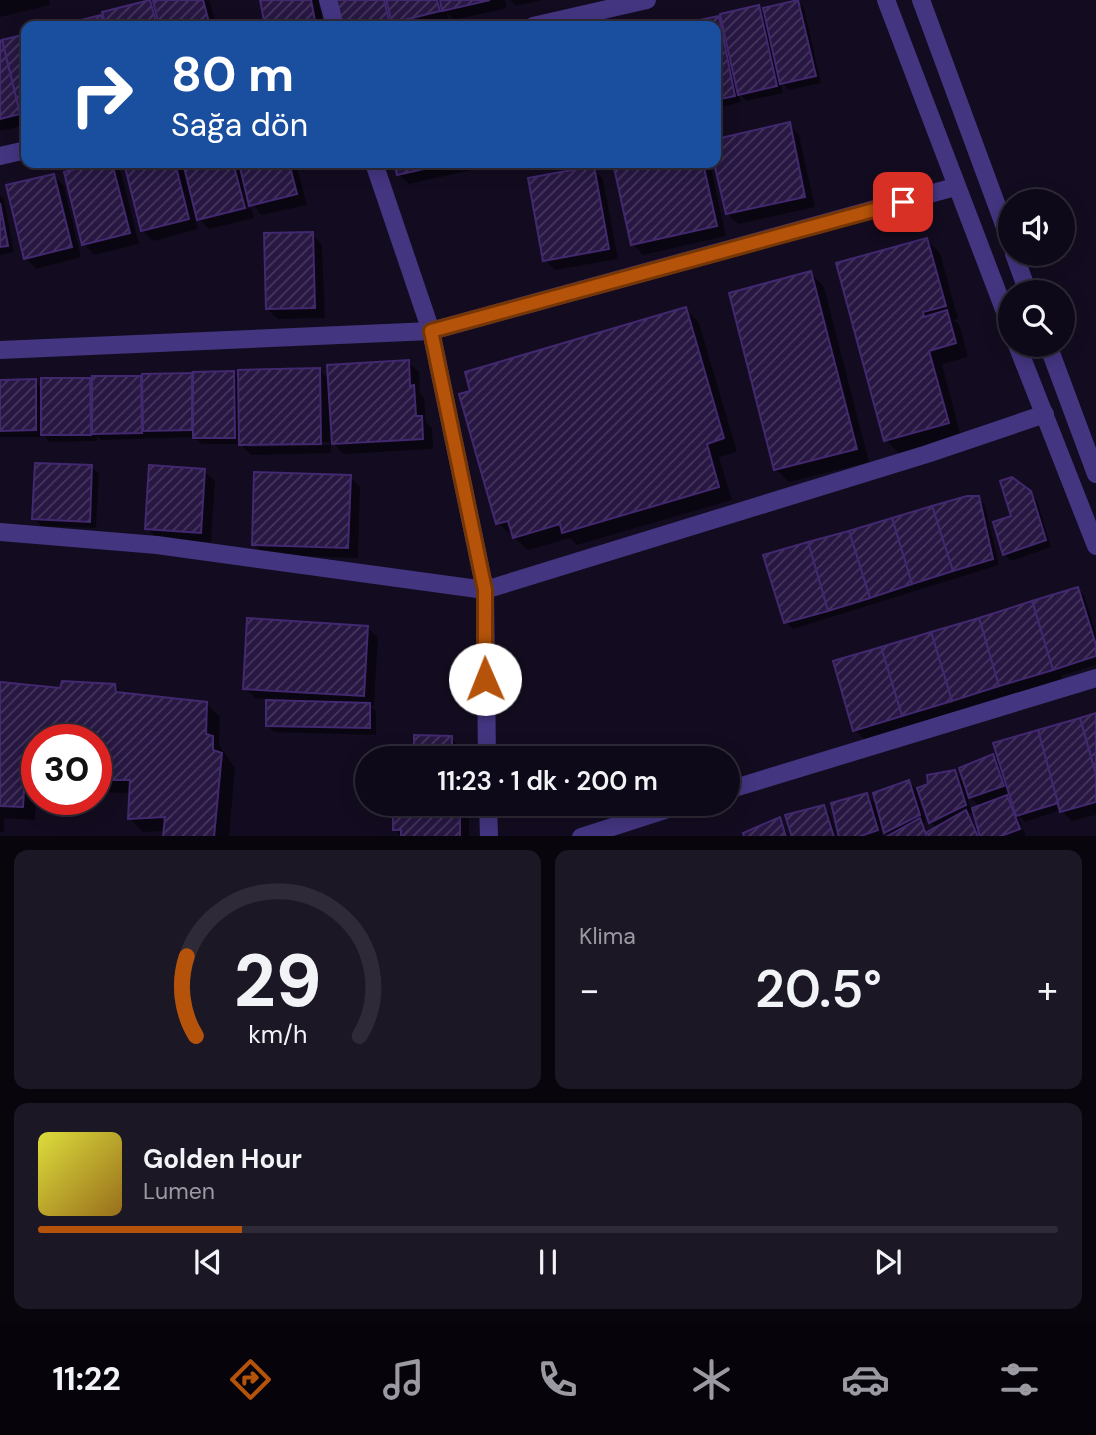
<!DOCTYPE html>
<html lang="tr">
<head>
<meta charset="utf-8">
<style>
	body { margin:0; font-family:"DM Sans",sans-serif; background:#1c1725; color:#f1f3f6; height:100vh; display:flex; flex-direction:column; font-size:26px; white-space:nowrap }
	* { box-sizing:border-box; margin:0 }
	p { font-size:23px; color:#9b9aa2 }
	.icon { flex:none; width:38px; height:38px; fill:none; stroke:currentColor; stroke-width:2; stroke-linecap:round; stroke-linejoin:round }
	.map { position:relative; height:836px; overflow:hidden }
	.sheet { display:flex; flex-direction:column; gap:14px; padding:14px; background:#08050d; flex:1 }
	.sheet>* { flex:none }
	.top-card { position:absolute; left:21px; top:21px; width:700px; height:147px; border-radius:14px; box-shadow:0 4px 18px #0003,0 0 0 2px #2e2a37; background:#1a4fa0; color:#fff; overflow:hidden }
	.buttons { position:absolute; left:998px; top:189px; display:grid; gap:14px }
	.buttons a { display:grid; place-items:center; width:77px; height:77px; border-radius:50%; background:#0e0918; box-shadow:0 4px 18px #0003,0 0 0 2px #2e2a37; font-size:35px }
	.speed { position:absolute; left:21px; top:724px; display:flex; gap:14px; font-size:35px; font-weight:700; text-align:center }
	.speed>* { display:grid; place-content:center; width:91px; height:91px; border-radius:50%; background:#0e0918; box-shadow:0 4px 18px #0003,0 0 0 2px #2e2a37; line-height:1 }
	.speed .limit { border:10px solid #d22; background:#fff; color:#111 }
	.pin { position:absolute; display:grid; place-items:center; width:60px; height:60px; color:#fff; margin:-30px; border-radius:14px; box-shadow:0 4px 10px #0006 }
	.me { position:absolute; width:77px; margin:-38px; rotate:359deg; stroke-linejoin:round; filter:drop-shadow(0 0 5px #0008) }
	.turn { display:flex; align-items:center; gap:24px; height:147px; padding:0 35px; font-size:32px }
	.turn .icon { width:91px; height:91px; stroke-width:2.5 }
	.turn b { display:block; font-size:49px; line-height:60px }
	.big { font-size:52px; font-weight:600; line-height:1.1 }
	.sheet .widget { flex:1; display:flex; flex-direction:column; justify-content:center; gap:10px; min-width:0; padding:0 24px; border-radius:14px; background:#1c1725 }
	.sheet .dial { align-items:center; gap:0 }
	.dial svg { height:182px; overflow:visible; fill:none; stroke:#2e2a37; stroke-width:7; stroke-linecap:round; text-anchor:middle }
	.dial text { fill:#f1f3f6; stroke:none }
	.song { display:flex; align-items:center; gap:21px }
	.cover { width:84px; height:84px; border-radius:10px; background:linear-gradient(135deg,hsl(60 70% 55%),hsl(40 70% 35%)) }
	.played { height:7px; border-radius:4px; background:linear-gradient(90deg,#b45309 20%,#2e2a37 20%) }
	.keys { display:flex; justify-content:space-around; direction:ltr }
	.heat { display:flex; justify-content:space-between; align-items:center; font-size:38px; direction:ltr }
	.sheet .tiles { flex:1; display:grid; gap:14px; grid-template-columns:1fr 1fr }
	.widget:last-child { grid-column:span 2 }
	.trip { position:absolute; left:355px; top:746px; width:385px; height:70px; border-radius:35px; background:#0e0918; box-shadow:0 4px 18px #0003,0 0 0 2px #2e2a37; font-weight:600; line-height:70px; text-align:center }
	.tab-bar { display:flex; height:112px; justify-content:space-around; align-items:center; background:#06040a; color:#9b9aa2 }
	.tab-bar .icon { width:49px; height:49px }
	.tab-bar .selected { color:#b45309 }
	.tab-bar b { font-size:32px; color:#f1f3f6 }
	.map>svg:first-child { display:block }
	.shadow { fill:#0007; fill-rule:evenodd }
	.building { fill:url(#building-hatch); stroke:#42286f; stroke-width:2 }
	.lines { fill:none; stroke-linecap:round; stroke-linejoin:round }
	.minor { stroke:#443581; stroke-width:18 }
	.route-casing { stroke:#753606; stroke-width:18 }
	.route { stroke:#b45309; stroke-width:12 }
</style>
</head>
<body>
<div class="map">
<svg width="1096" height="837" viewBox="0 0 1096 837">
	<defs>
		<pattern id="building-hatch" width="6" height="6" patternUnits="userSpaceOnUse" patternTransform="scale(1.75)"><rect width="6" height="6" fill="#271742"/><path d="M-1 1l2-2M0 6l6-6M5 7l2-2" fill="none" stroke="#46375e"/></pattern>
	</defs>
	<rect width="100%" height="100%" fill="#130c20"/>
	<g class="shadow">
		<path d="M0 0H49L50 5 0 17Z"/>
		<path d="M166 0H209L217 26H64L101 17 107 23 150 2 156 8Z"/>
		<path d="M262 0H318L324 26H267Z"/>
		<path d="M335 0H505L507 8 454 20 447 13 449 21 428 26H370L398 19 397 16 355 26H341ZM448 7 449 10 398 23V19Z"/>
		<path d="M510 0H542L516 6Z"/>
		<path d="M797 2 804 8 821 83 789 90 781 82 783 93 747 101 739 94 741 102 716 108V26L687 24 758 7 766 15Z"/>
		<path d="M26 36V125L0 131V42Z"/>
		<path d="M789 124 799 135 815 207 738 224 727 213 716 160V141Z"/>
		<path d="M112 163 121 172 139 244 94 255 84 244 66 173Z"/>
		<path d="M126 163H296L307 205 261 215 253 204 203 216V220L251 208 254 218 209 229 195 215 198 229 153 241 142 230Z"/>
		<path d="M396 163H479L480 168 409 184 398 174Z"/>
		<path d="M623 163H710L726 236 643 255 633 244 615 164Z"/>
		<path d="M593 168 603 179 618 259 555 270 545 260Z"/>
		<path d="M53 175 64 186 81 257 36 269 26 258Z"/>
		<path d="M0 195 4 199 14 252 0 255Z"/>
		<path d="M312 234 322 245 325 318 278 319 267 309Z"/>
		<path d="M927 240 940 253 958 319 954 320 960 326 968 357 942 364 961 437 899 454 886 440Z"/>
		<path d="M811 273 824 287 869 462 789 482 775 469Z"/>
		<path d="M686 309 699 323 737 452 719 457 732 500 577 545 570 538 528 550 498 523Z"/>
		<path d="M408 362 419 372 420 393 424 398 426 422 432 428 433 449 344 454 331 441V453L251 455 240 444H202L194 437 101 440 97 436V441L50 442 42 434V437H0V382L35 381 43 389 89 379 94 384V378L234 373 240 379 319 370 330 380ZM330 442V445L248 447V443Z"/>
		<path d="M92 467 99 474 96 528 41 526 34 519Z"/>
		<path d="M204 471 215 481 211 542 157 539 147 528Z"/>
		<path d="M350 477 360 487 358 558 264 555 254 544Z"/>
		<path d="M1029 493 1037 500 1051 547 1011 561 1004 554 1013 517Z"/>
		<path d="M978 498 985 505 999 565 793 629 786 622Z"/>
		<path d="M1078 589 1084 595 1096 633V665L1061 676 1062 680 865 740 855 730Z"/>
		<path d="M368 628 378 638 374 706H370L376 712V735L274 732 267 725 268 699 255 698 245 688Z"/>
		<path d="M114 685 124 695 207 704 220 717 219 745 235 768 229 837H165L166 831 143 832 130 819 131 793 96 792V740H37L35 820 4 818V833L0 832V686L62 690Z"/>
		<path d="M1096 714V815L1072 821 1061 810 1025 822 1017 814 1022 826 993 837H890L881 827 883 837H841L867 795 878 807 909 782 916 789 926 822 923 824 929 833 937 828 930 822 955 772 966 783 993 756 1002 766ZM1011 792 1015 805 1004 795ZM966 793 980 807 971 810ZM975 811 981 831 978 832 968 814Z"/>
		<path d="M451 738 458 745V758H416Z"/>
		<path d="M395 803H463L469 809V837H402L395 830Z"/>
		<path d="M823 807 830 814 837 837H793Z"/>
		<path d="M779 819 790 837H745Z"/>
		<path d="M1023 829 1026 836 1003 837Z"/>
	</g>
	<g class="building">
		<path d="M150 0 157 26H106L102 12Z"/>
		<path d="M159 0H203L210 26H159L153 1Z"/>
		<path d="M260 0H311L316 26H265Z"/>
		<path d="M333 0H384L389 20 363 26H340Z"/>
		<path d="M386 0H437L440 11 392 23Z"/>
		<path d="M440 0H490L442 11Z"/>
		<path d="M798 0 816 76 780 84 763 8Z"/>
		<path d="M759 5 777 86 738 95 720 14Z"/>
		<path d="M101 15 104 26H57Z"/>
		<path d="M719 16 735 96 716 100V26H686L685 23Z"/>
		<path d="M26 34V112L20 114 2 40Z"/>
		<path d="M2 40 20 114 0 119V41Z"/>
		<path d="M790 122 805 197 726 214 714 163 716 139Z"/>
		<path d="M101 163H112L130 233 82 245 64 172Z"/>
		<path d="M124 163H175L189 219 141 231Z"/>
		<path d="M183 163H233L245 208 197 220Z"/>
		<path d="M239 163H289L297 194 249 206Z"/>
		<path d="M394 163H450L397 175Z"/>
		<path d="M613 163H703L717 226 631 245Z"/>
		<path d="M594 166 609 249 543 261 528 178Z"/>
		<path d="M54 174 72 247 24 259 6 185Z"/>
		<path d="M0 203 8 246 0 247Z"/>
		<path d="M313 232 315 308 266 309 264 233Z"/>
		<path d="M927 238 946 306 923 312 924 317 947 310 956 343 929 351 949 423 884 441 836 263Z"/>
		<path d="M811 271 857 449 774 470 729 293Z"/>
		<path d="M686 307 724 438 707 444 719 487 562 533 560 524 513 538 508 521 496 524 459 394 470 391 465 372Z"/>
		<path d="M409 360 410 386 414 385 416 416H422L423 439 332 444 327 365Z"/>
		<path d="M320 368 321 444 239 445 238 370Z"/>
		<path d="M234 371 235 438H193V372Z"/>
		<path d="M192 373V430L143 431 142 374Z"/>
		<path d="M92 376H141L142 433 92 434Z"/>
		<path d="M41 378H90L91 435H41Z"/>
		<path d="M36 379V430L0 431V380Z"/>
		<path d="M35 463 92 465 90 522 32 519Z"/>
		<path d="M149 465 205 469 201 533 145 529Z"/>
		<path d="M254 472 351 475 348 548 252 545Z"/>
		<path d="M1012 477 1031 491 1046 540 1003 555 993 522 1011 516 1000 481Z"/>
		<path d="M967 496H979L993 559 953 571 932 506Z"/>
		<path d="M932 506 953 571 912 584 892 518Z"/>
		<path d="M892 518 912 584 870 598 849 531Z"/>
		<path d="M849 531 870 598 828 611 808 542Z"/>
		<path d="M808 542 828 611 784 623 763 555Z"/>
		<path d="M1078 587 1096 645V656L1053 670 1032 601Z"/>
		<path d="M1032 601 1053 670 999 686 979 618Z"/>
		<path d="M247 618 368 626 364 696 243 689Z"/>
		<path d="M979 618 999 686 952 701 931 632Z"/>
		<path d="M931 632 952 701 902 716 881 647Z"/>
		<path d="M881 647 902 716 853 731 833 661Z"/>
		<path d="M62 681 115 684 116 692 207 702 206 734 213 736V750L222 753 214 837H163L165 817 128 819 130 780H96V740H37V759H26L23 807 0 806V682L60 688Z"/>
		<path d="M266 700 370 703V728L266 726Z"/>
		<path d="M1096 713V775L1080 718Z"/>
		<path d="M1080 718 1096 775V802L1060 812 1038 730Z"/>
		<path d="M1038 730 1058 803 1016 816 993 743Z"/>
		<path d="M414 735 452 736V758H414Z"/>
		<path d="M993 754 1004 786 969 798 959 768Z"/>
		<path d="M955 770 966 805 929 823 917 788 928 784 927 775Z"/>
		<path d="M909 780 920 815 884 833 873 793Z"/>
		<path d="M867 793 878 830 858 837H839L831 803Z"/>
		<path d="M1007 795 1020 829 998 837H980L972 808Z"/>
		<path d="M393 803H460V837H401V830H393Z"/>
		<path d="M824 805 834 837H792L785 815Z"/>
		<path d="M966 810 978 837H930L927 832Z"/>
		<path d="M780 817 786 837H744L743 833Z"/>
		<path d="M920 818 927 837H886Z"/>
	</g>
	<g class="lines">
		<g class="minor">
			<path d="M328 0 335 26"/>
			<path d="M886 0 1010 325"/>
			<path d="M921 0 1010 241"/>
			<path d="M533 26 647 0"/>
			<path d="M0 156 26 150"/>
			<path d="M374 163 431 331 485 590 487 758"/>
			<path d="M1014 254 1028 292"/>
			<path d="M1017 345 1096 546"/>
			<path d="M1048 345 1096 474"/>
			<path d="M0 350 431 331 955 187"/>
			<path d="M0 532 157 545 485 590 927 454 1045 414"/>
			<path d="M728 790 1096 678"/>
			<path d="M488 803 489 837"/>
			<path d="M581 837 687 803"/>
		</g>
	</g>
	<g class="lines">
		<g class="route-casing">
			<path id="route" d="M485 679V590L431 331 903 202"/>
		</g>
		<use href="#route" class="route"/>
	</g>
</svg>
<div class="buttons">
<a><svg class="icon" aria-label="sound" viewBox="0 0 24 24"><path d="M4 9h4l5-4v14l-5-4H4zM17 9q2 3 0 6"/></svg></a>
<a><svg class="icon" aria-label="search" viewBox="0 0 24 24"><circle cx="10" cy="10" r="6"/><path d="M15 15l6 6"/></svg></a>
</div>
<div class="speed"><div class="limit">30</div></div>
<div class="pin" style="left:903px;top:202px;background:#d93025"><svg class="icon" aria-label="arrive" viewBox="0 0 24 24"><path d="M6 21V4h12l-3 4 3 4H6"/></svg></div>
<svg class="me" style="left:485px;top:679px" viewBox="-20 -20 40 40"><circle r="19" fill="#fff"/><path d="M0-13L10 11 0 6-10 11z" fill="#b45309"/></svg>
<div class="trip">11:23 · 1 dk · 200 m</div>
<div class="top-card">
<div class="turn"><svg class="icon" aria-label="right" viewBox="0 0 24 24"><path d="M7 20v-9h11M14 6l5 5-5 5"/></svg><div><b>80 m</b>Sağa dön</div></div>
</div>
</div>
<section class="sheet">
<div class="tiles">
<div class="widget dial"><svg viewBox="0 0 100 80">
<path d="M14 69A42 42 0 1 1 86 69"/>
<path d="M14 69A42 42 0 0 1 10 34" stroke="#b45309"/>
<text x="50" y="56" font-size="32" font-weight="700">29</text>
<text x="50" y="72" font-size="11">km/h</text>
</svg></div>
<div class="widget"><p>Klima</p>
<div class="heat"><a>−</a><b class="big">20.5°</b><a>+</a></div>
</div>
<div class="widget">
<div class="song"><i class="cover"></i><div><b>Golden Hour</b><p>Lumen</p></div></div>
<div class="played"></div>
<div class="keys"><svg class="icon" aria-label="previous" viewBox="0 0 24 24"><path d="M18 5L8 12l10 7zM5 5v14"/></svg><svg class="icon" aria-label="pause" viewBox="0 0 24 24"><path d="M8 5v14M16 5v14"/></svg><svg class="icon" aria-label="next" viewBox="0 0 24 24"><path d="M6 5l10 7-10 7zM19 5v14"/></svg></div>
</div>
</div>
</section>
<nav class="tab-bar">
<b>11:22</b>
<svg class="icon selected" aria-label="directions" viewBox="0 0 24 24"><path d="M12 3l9 9-9 9-9-9zM9 14v-3h6M13 9l2 2-2 2"/></svg>
<svg class="icon" aria-label="music" viewBox="0 0 24 24"><path d="M9 18V5l10-2v13"/><circle cx="6" cy="18" r="3"/><circle cx="16" cy="16" r="3"/></svg>
<svg class="icon" aria-label="phone" viewBox="0 0 24 24"><path d="M5 4h4l2 5-3 2q2 4 5 5l2-3 5 2v4C11 20 4 13 5 4z"/></svg>
<svg class="icon" aria-label="climate" viewBox="0 0 24 24"><path d="M12 3v18M4 7l16 10M4 17L20 7"/></svg>
<svg class="icon" aria-label="car" viewBox="0 0 24 24"><path d="M5 17H2v-5l4-1 3-4h7l3 4 3 1v5h-3M9 17h6M6 11h13"/><circle cx="7" cy="17" r="2"/><circle cx="17" cy="17" r="2"/></svg>
<svg class="icon" aria-label="filters" viewBox="0 0 24 24"><path d="M4 7h16M4 17h16"/><circle cx="9" cy="7" r="2"/><circle cx="15" cy="17" r="2"/></svg>
</nav>
</body>
</html>
